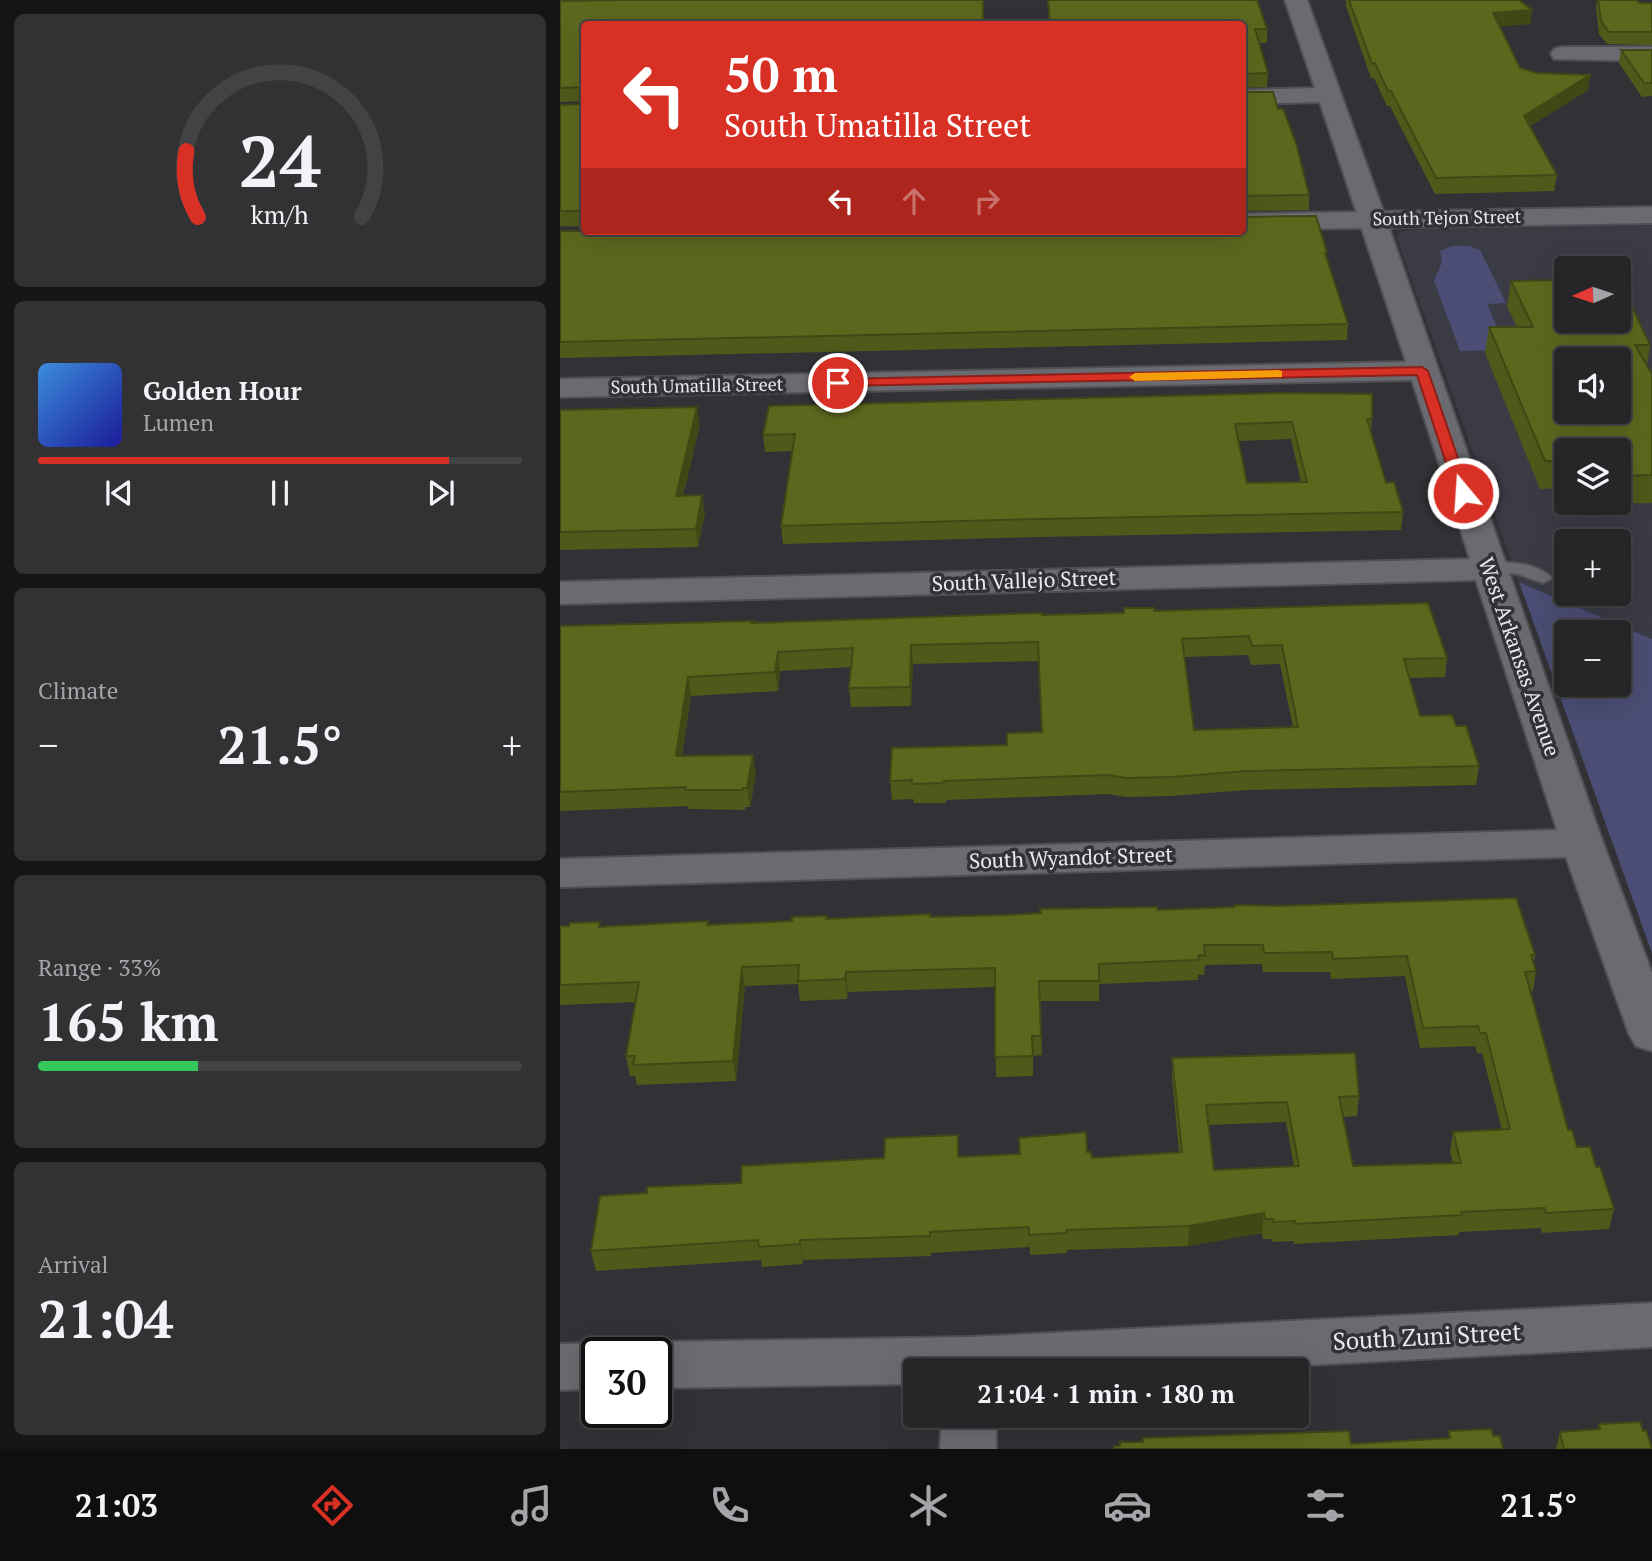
<!DOCTYPE html>
<html lang="en">
<head>
<meta charset="utf-8">
<style>
	body { margin:0; font-family:"PT Serif",serif; background:#323234; color:#f1f3f6; height:100vh; display:flex; flex-direction:column; font-size:26px; white-space:nowrap }
	* { box-sizing:border-box; margin:0 }
	p { font-size:23px; color:#a4a5a8 }
	.icon { flex:none; width:38px; height:38px; fill:none; stroke:currentColor; stroke-width:2; stroke-linecap:round; stroke-linejoin:round }
	.map { position:relative; flex:1; overflow:hidden }
	.side { display:flex; flex-direction:column; gap:14px; padding:14px; background:#151516; width:560px }
	.side>* { flex:none }
	.top-card { position:absolute; left:21px; top:21px; width:665px; height:214px; border-radius:7px; box-shadow:0 7px 28px #0002,0 0 0 2px #424345; background:#d93025; color:#fff; overflow:hidden }
	.needle { width:46px; rotate:267deg }
	.fabs { position:absolute; left:994px; top:256px; display:grid; gap:14px }
	.fabs a { display:grid; place-items:center; width:77px; height:77px; border-radius:7px; background:#262628; box-shadow:0 7px 28px #0002,0 0 0 2px #424345; font-size:35px }
	.speed { position:absolute; left:21px; top:1337px; display:flex; gap:14px; font-size:35px; font-weight:700; text-align:center }
	.speed>* { display:grid; place-content:center; width:91px; height:91px; border-radius:50%; background:#262628; box-shadow:0 7px 28px #0002,0 0 0 2px #424345; line-height:1 }
	.speed .limit { border:4px solid #111; border-radius:10px; background:#fff; color:#111 }
	.pin { position:absolute; display:grid; place-items:center; width:60px; height:60px; color:#fff; margin:-30px; border:4px solid #fff; border-radius:50%; box-shadow:0 2px 7px #0007 }
	.me { position:absolute; width:77px; margin:-38px; rotate:342deg; stroke-linejoin:round; filter:drop-shadow(0 0 5px #0008) }
	.turn { display:flex; align-items:center; gap:24px; height:147px; padding:0 28px; font-size:32px }
	.turn .icon { width:91px; height:91px; stroke-width:2.5 }
	.turn b { display:block; font-size:49px; line-height:60px }
	.lanes { display:flex; align-items:center; height:66px; padding:0 28px; background:#0003; justify-content:center; gap:35px; direction:ltr }
	.lanes .off { opacity:.35 }
	.big { font-size:52px; font-weight:700; line-height:1.1 }
	.side .card { flex:1; display:flex; flex-direction:column; justify-content:center; gap:10px; min-width:0; padding:0 24px; border-radius:10px; background:#323234 }
	.side .dial { align-items:center; gap:0 }
	.dial svg { height:182px; overflow:visible; fill:none; stroke:#424345; stroke-width:7; stroke-linecap:round; text-anchor:middle }
	.dial text { fill:#f1f3f6; stroke:none }
	.song { display:flex; align-items:center; gap:21px }
	.cover { width:84px; height:84px; border-radius:10px; background:linear-gradient(135deg,hsl(210 70% 55%),hsl(240 70% 35%)) }
	.played { height:7px; border-radius:4px; background:linear-gradient(90deg,#d93025 85%,#424345 85%) }
	.keys { display:flex; justify-content:space-around; direction:ltr }
	.heat { display:flex; justify-content:space-between; align-items:center; font-size:38px; direction:ltr }
	.charge { height:10px; border-radius:5px; background:linear-gradient(90deg,#34c759 33%,#424345 0) }
	.trip { position:absolute; left:343px; top:1358px; width:406px; height:70px; border-radius:7px; background:#262628; box-shadow:0 7px 28px #0002,0 0 0 2px #424345; font-weight:700; line-height:70px; text-align:center }
	.menu { display:flex; height:112px; justify-content:space-around; align-items:center; background:#0f0f10; color:#a4a5a8 }
	.menu .icon { width:49px; height:49px }
	.menu .active { color:#d93025 }
	.menu b { font-size:32px; color:#f1f3f6 }
	main { display:flex; flex:1; min-height:0 }
	.map>svg:first-child { display:block }
	.built { fill:#3a3b45; fill-rule:evenodd }
	.green { fill:#4b4d74; fill-rule:evenodd }
	.lines { fill:none; stroke-linecap:round; stroke-linejoin:round }
	.service-casing { stroke:#505054; stroke-width:4 }
	.minor-casing { stroke:#505054; stroke-width:4 }
	.tertiary-casing { stroke:#505054; stroke-width:4 }
	.service { fill:#6a6b70; fill-rule:evenodd }
	.minor { fill:#6a6b70; fill-rule:evenodd }
	.tertiary { fill:#6a6b70; fill-rule:evenodd }
	.wall { fill:#4f591a; fill-rule:evenodd }
	.shaded-wall { fill:#404815 }
	.building { fill:#5c671e; stroke:#404815; stroke-width:2; fill-rule:evenodd }
	.route { fill:#d93025; stroke:#8d1f18; stroke-width:2 }
	.slow { fill:#f59e0b }
	.labels { text-anchor:middle; stroke-width:7; stroke-linejoin:round; paint-order:stroke }
	.far-street-label { font-size:18px; fill:#e9e9ec; stroke:#323236 }
	.street-label { font-size:21px; fill:#e9e9ec; stroke:#323236 }
	.near-street-label { font-size:24px; fill:#e9e9ec; stroke:#323236 }
</style>
</head>
<body>
<main>
<section class="side">
<div class="card dial"><svg viewBox="0 0 100 80">
<path d="M14 69A42 42 0 1 1 86 69"/>
<path d="M14 69A42 42 0 0 1 9 40" stroke="#d93025"/>
<text x="50" y="56" font-size="32" font-weight="700">24</text>
<text x="50" y="72" font-size="11">km/h</text>
</svg></div>
<div class="card">
<div class="song"><i class="cover"></i><div><b>Golden Hour</b><p>Lumen</p></div></div>
<div class="played"></div>
<div class="keys"><svg class="icon" aria-label="previous" viewBox="0 0 24 24"><path d="M18 5L8 12l10 7zM5 5v14"/></svg><svg class="icon" aria-label="pause" viewBox="0 0 24 24"><path d="M8 5v14M16 5v14"/></svg><svg class="icon" aria-label="next" viewBox="0 0 24 24"><path d="M6 5l10 7-10 7zM19 5v14"/></svg></div>
</div>
<div class="card"><p>Climate</p>
<div class="heat"><a>−</a><b class="big">21.5°</b><a>+</a></div>
</div>
<div class="card"><p>Range · 33%</p><b class="big">165 km</b><div class="charge"></div></div>
<div class="card"><p>Arrival</p><b class="big">21:04</b></div>
</section>
<div class="map">
<svg width="1092" height="1449" viewBox="0 0 1092 1449">
	<rect width="100%" height="100%" fill="#323236"/>
	<path class="built" d="M1092 225V639L959 582 837 238 840 232 851 230ZM1006 268H1059V320H1006ZM1006 359H1059V411H1006ZM1006 450H1059V502H1006ZM1006 541H1059V593H1006Z"/>
	<g class="green">
		<path d="M892 246H909L920 250 946 303 927 304 947 350 900 351 874 281 882 262 880 251Z"/>
		<path d="M959 582 1092 639V953ZM1006 632H1059V684H1006Z"/>
	</g>
	<g class="lines">
		<g class="service-casing">
			<path id="service" d="M928 561C949 563 977 562 992 578L983 583 958 574 922 570 919 566 922 562Z"/>
		</g>
		<g class="minor-casing">
			<g id="minor">
				<path d="M725 0H747L826 219 1043 843 1092 973V1051L1076 1046 1069 1034 1006 857 0 887V859L997 830 916 580 0 604V582L910 559 852 380 0 397V379L846 362 760 102 682 104V90L755 88Z"/>
				<path d="M1002 47H1092V61L994 59 991 54 994 49Z"/>
				<path d="M1092 1303V1347L654 1370H355V1384L96 1388V1353H75L77 1349 96 1342 412 1337Z"/>
				<path d="M37 1343 56 1350 57 1353H37V1389L0 1390V1344Z"/>
				<path d="M382 1416H436V1449H380Z"/>
			</g>
		</g>
		<g class="tertiary-casing">
			<path id="tertiary" d="M1092 207V223L682 230V214Z"/>
		</g>
		<use href="#service" class="service"/>
		<use href="#minor" class="minor"/>
		<use href="#tertiary" class="tertiary"/>
	</g>
	<g class="wall">
		<path d="M487 0H697L707 29V43H699L708 73 707 87 682 88V24H489Z"/>
		<path d="M786 0H959L972 10 970 24 940 26 960 68 977 73 1030 75 1028 90 970 126 997 175 994 191 875 194 830 106H827L814 78H811L786 6Z"/>
		<path d="M1037 0H1076L1080 3H1092V45L1047 44 1039 34 1036 7Z"/>
		<path d="M0 1 24 24V227L0 226V105L24 104V101L0 102Z"/>
		<path d="M1061 50H1092V96L1082 97 1059 63Z"/>
		<path d="M682 92 718 109 749 195V210L682 211Z"/>
		<path d="M0 231 767 258 788 324 787 340 0 358Z"/>
		<path d="M951 281 1090 345 1087 365 1092 374V503L1036 504 1035 502H1059V450H1006V488L980 489 925 353 929 327H957L947 307Z"/>
		<path d="M0 410 140 424 123 496 145 513 138 547 0 550Z"/>
		<path d="M812 419 811 433 826 483 843 512 841 530 478 537 223 544 221 526 233 451 205 452 203 435ZM731 439 741 482 687 483 678 441Z"/>
		<path d="M594 611 887 658 885 677 849 678 860 716 896 726 919 766 916 785 686 790 611 796 566 797 548 794 386 800V803H354L353 799 332 800 330 781 447 745 482 732 479 661 353 664 351 706 291 707 289 688 291 667 220 671 218 691 131 696 122 756 196 774 190 807H185V810L129 809 128 806 0 811V626L193 623ZM688 655 691 665 720 664 733 727 634 730 625 657Z"/>
		<path d="M597 910 975 955 974 962 976 971 973 991H970L1008 1130 1017 1147 1036 1167 1054 1209 1049 1229 982 1233 981 1228 899 1232V1235L734 1244 733 1241 712 1242 711 1239H703L702 1233 628 1246 507 1250V1253L470 1255V1247L371 1253V1256L243 1260V1264L202 1267 201 1260 36 1271 31 1251 87 1193 181 1183 399 1157 527 1152 532 1158 619 1152 612 1078V1058L799 1096 797 1116 783 1117 793 1166 893 1163 890 1152 893 1132 942 1130 922 1053H917L915 1046 860 1048 845 976 771 979 770 972H703L702 964 645 965 644 975H638V980L539 984V1001H480L482 1055 473 1056V1076L436 1077 435 987 288 992 287 999 240 1001 238 984 185 986 176 1081 77 1085 75 1076H70L66 1056 76 1002 0 1005V926L41 927 148 925 267 919 370 917ZM726 1122 734 1166 654 1170 649 1125Z"/>
		<path d="M1039 1424 1083 1431 1092 1449H996L1000 1432 1038 1430Z"/>
	</g>
	<g class="shaded-wall">
		<path d="M972 10 970 24 932 27 933 13Z"/>
		<path d="M1030 75 1028 90 962 131 964 116Z"/>
		<path d="M137 407 140 424 119 514 116 496Z"/>
		<path d="M142 495 145 513 138 547 136 529Z"/>
		<path d="M351 645 353 664 351 706 350 687Z"/>
		<path d="M218 652 220 671 218 691 215 672Z"/>
		<path d="M128 677 131 696 119 775 116 756Z"/>
		<path d="M193 755 196 774 190 807 187 788Z"/>
		<path d="M182 967 185 986 176 1081 173 1061Z"/>
		<path d="M286 972 288 992 287 999 285 979Z"/>
		<path d="M704 1213 702 1233 628 1246 629 1226Z"/>
		<path d="M240 1240 243 1260V1264L240 1244Z"/>
	</g>
	<g class="building">
		<path d="M63 0H423V24H24V211H0V105L24 104V87L0 88V1Z"/>
		<path d="M488 0H697L707 29H695L708 73 682 74V24H490Z"/>
		<path d="M789 0H959L972 10 933 13 960 68 977 73 1030 75 964 116 997 175 876 178 831 91H828L815 63 812 64Z"/>
		<path d="M1038 0H1076L1080 3H1092V32H1049L1041 21Z"/>
		<path d="M1061 50H1092V83H1084Z"/>
		<path d="M682 92H713L718 109H723L736 143 749 195 682 196Z"/>
		<path d="M756 216 767 252 765 253 788 324 0 342V231H682V217Z"/>
		<path d="M1059 278 1090 345H1075L1092 374V475L1059 476V450H1006V461H985L929 327H973L951 281 1006 280V320H1059ZM1006 359H1059V411H1006Z"/>
		<path d="M718 393 812 394V419H807L826 483 834 482 843 512 478 519 221 526 235 434 203 435 209 406ZM732 422 747 482 687 483 675 424Z"/>
		<path d="M137 407 116 496 142 495 136 529 0 532V410Z"/>
		<path d="M868 603 887 658 844 659 860 716 892 715 896 726H906L919 766 687 771 612 777 566 778 548 775 384 781V783L352 784V780L330 781 332 748 447 745V733L482 732 478 642 351 645 350 687 289 688 293 648 218 652 215 672 128 677 116 756 193 755 187 788H183L182 790H125L126 787 0 792V626L193 621 192 623 482 613V615L564 613V608H594V611ZM689 636 692 646 722 645 738 727 634 730 622 639Z"/>
		<path d="M956 898 975 955H971L976 971 965 972 1008 1130H1012L1017 1147H1030L1036 1167H1040L1054 1209 986 1213 985 1208 901 1212 902 1215 735 1224V1221L713 1222V1219H705L704 1213 629 1226 507 1230V1233L469 1235V1227L370 1232V1236L240 1240V1244L199 1247 198 1240 31 1251 40 1196 87 1193V1187L181 1183 182 1166 324 1158 325 1138 398 1135V1157L460 1154 459 1138 526 1132 527 1152H531L532 1158 622 1152 612 1058 795 1053 799 1096 779 1097 793 1166 901 1163 893 1132 950 1129 926 1033H920L918 1026 863 1028 847 956 773 959 772 952 704 953 703 945H644L645 956 639 955 638 960 539 964V981H479L481 1036H472L473 1056 435 1057V968L286 972 285 979 238 981 239 965 182 967 173 1061 73 1065 75 1056H66L79 982 0 985V926H9L10 923 40 922 39 927 148 921 147 925 232 921V917L267 916 266 919 370 914V917L447 915 481 913 480 909 597 907V910L675 907V905L718 906ZM727 1102 739 1166 654 1170 646 1105Z"/>
		<path d="M1080 1422 1083 1431 1086 1430 1092 1449H1004L1000 1432 1040 1429 1039 1424Z"/>
		<path d="M931 1429 933 1436H940L943 1449H554V1446H560V1442H583L582 1438 789 1431 791 1444 890 1438 889 1431Z"/>
	</g>
	<path class="route" d="M862 367 868 371 910 493 908 496 903 497 896 493 857 375 278 386 272 383 278 379Z"/>
	<path class="slow" d="M718 370 722 371V377L575 381 569 377 575 373Z"/>
	<g class="labels">
		<g class="far-street-label">
			<text transform="translate(887 218) rotate(-1)" y="6">South Tejon Street</text>
			<text transform="translate(137 386) rotate(-1)" y="6">South Umatilla Street</text>
		</g>
		<g class="street-label">
			<text transform="translate(464 581) rotate(-2)" y="7">South Vallejo Street</text>
			<text transform="translate(959 657) rotate(71)" y="7">West Arkansas Avenue</text>
			<text transform="translate(511 858) rotate(-2)" y="7">South Wyandot Street</text>
		</g>
		<g class="near-street-label">
			<text transform="translate(867 1337) rotate(-3)" y="8">South Zuni Street</text>
		</g>
	</g>
</svg>
<div class="fabs">
<a><svg class="needle" viewBox="-14 -14 28 28"><path d="M0-13l5 13h-10z" fill="#e53935"/><path d="M0 13l5-13h-10z" fill="#a4a5a8"/></svg></a>
<a><svg class="icon" aria-label="sound" viewBox="0 0 24 24"><path d="M4 9h4l5-4v14l-5-4H4zM17 9q2 3 0 6"/></svg></a>
<a><svg class="icon" aria-label="layers" viewBox="0 0 24 24"><path d="M12 4l9 5-9 5-9-5zM3 14l9 5 9-5"/></svg></a>
<a>+</a>
<a>−</a>
</div>
<div class="speed"><div class="limit">30</div></div>
<div class="pin" style="left:278px;top:383px;background:#d93025"><svg class="icon" aria-label="arrive" viewBox="0 0 24 24"><path d="M6 21V4h12l-3 4 3 4H6"/></svg></div>
<svg class="me" style="left:903px;top:493px" viewBox="-20 -20 40 40"><circle r="17" fill="#d93025" stroke="#fff" stroke-width="3"/><path d="M0-11L8 9 0 5-8 9z" fill="#fff"/></svg>
<div class="trip">21:04 · 1 min · 180 m</div>
<div class="top-card">
<div class="turn"><svg class="icon" aria-label="left" viewBox="0 0 24 24"><path d="M17 20v-9H6M10 6l-5 5 5 5"/></svg><div><b>50 m</b>South Umatilla Street</div></div>
<div class="lanes"><svg class="icon" aria-label="left" viewBox="0 0 24 24"><path d="M17 20v-9H6M10 6l-5 5 5 5"/></svg><svg class="icon off" aria-label="ahead" viewBox="0 0 24 24"><path d="M12 20V5M6 11l6-6 6 6"/></svg><svg class="icon off" aria-label="right" viewBox="0 0 24 24"><path d="M7 20v-9h11M14 6l5 5-5 5"/></svg></div>
</div>
</div>
</main>
<nav class="menu">
<b>21:03</b>
<svg class="icon active" aria-label="directions" viewBox="0 0 24 24"><path d="M12 3l9 9-9 9-9-9zM9 14v-3h6M13 9l2 2-2 2"/></svg>
<svg class="icon" aria-label="music" viewBox="0 0 24 24"><path d="M9 18V5l10-2v13"/><circle cx="6" cy="18" r="3"/><circle cx="16" cy="16" r="3"/></svg>
<svg class="icon" aria-label="phone" viewBox="0 0 24 24"><path d="M5 4h4l2 5-3 2q2 4 5 5l2-3 5 2v4C11 20 4 13 5 4z"/></svg>
<svg class="icon" aria-label="climate" viewBox="0 0 24 24"><path d="M12 3v18M4 7l16 10M4 17L20 7"/></svg>
<svg class="icon" aria-label="car" viewBox="0 0 24 24"><path d="M5 17H2v-5l4-1 3-4h7l3 4 3 1v5h-3M9 17h6M6 11h13"/><circle cx="7" cy="17" r="2"/><circle cx="17" cy="17" r="2"/></svg>
<svg class="icon" aria-label="filters" viewBox="0 0 24 24"><path d="M4 7h16M4 17h16"/><circle cx="9" cy="7" r="2"/><circle cx="15" cy="17" r="2"/></svg>
<b>21.5°</b>
</nav>
</body>
</html>
